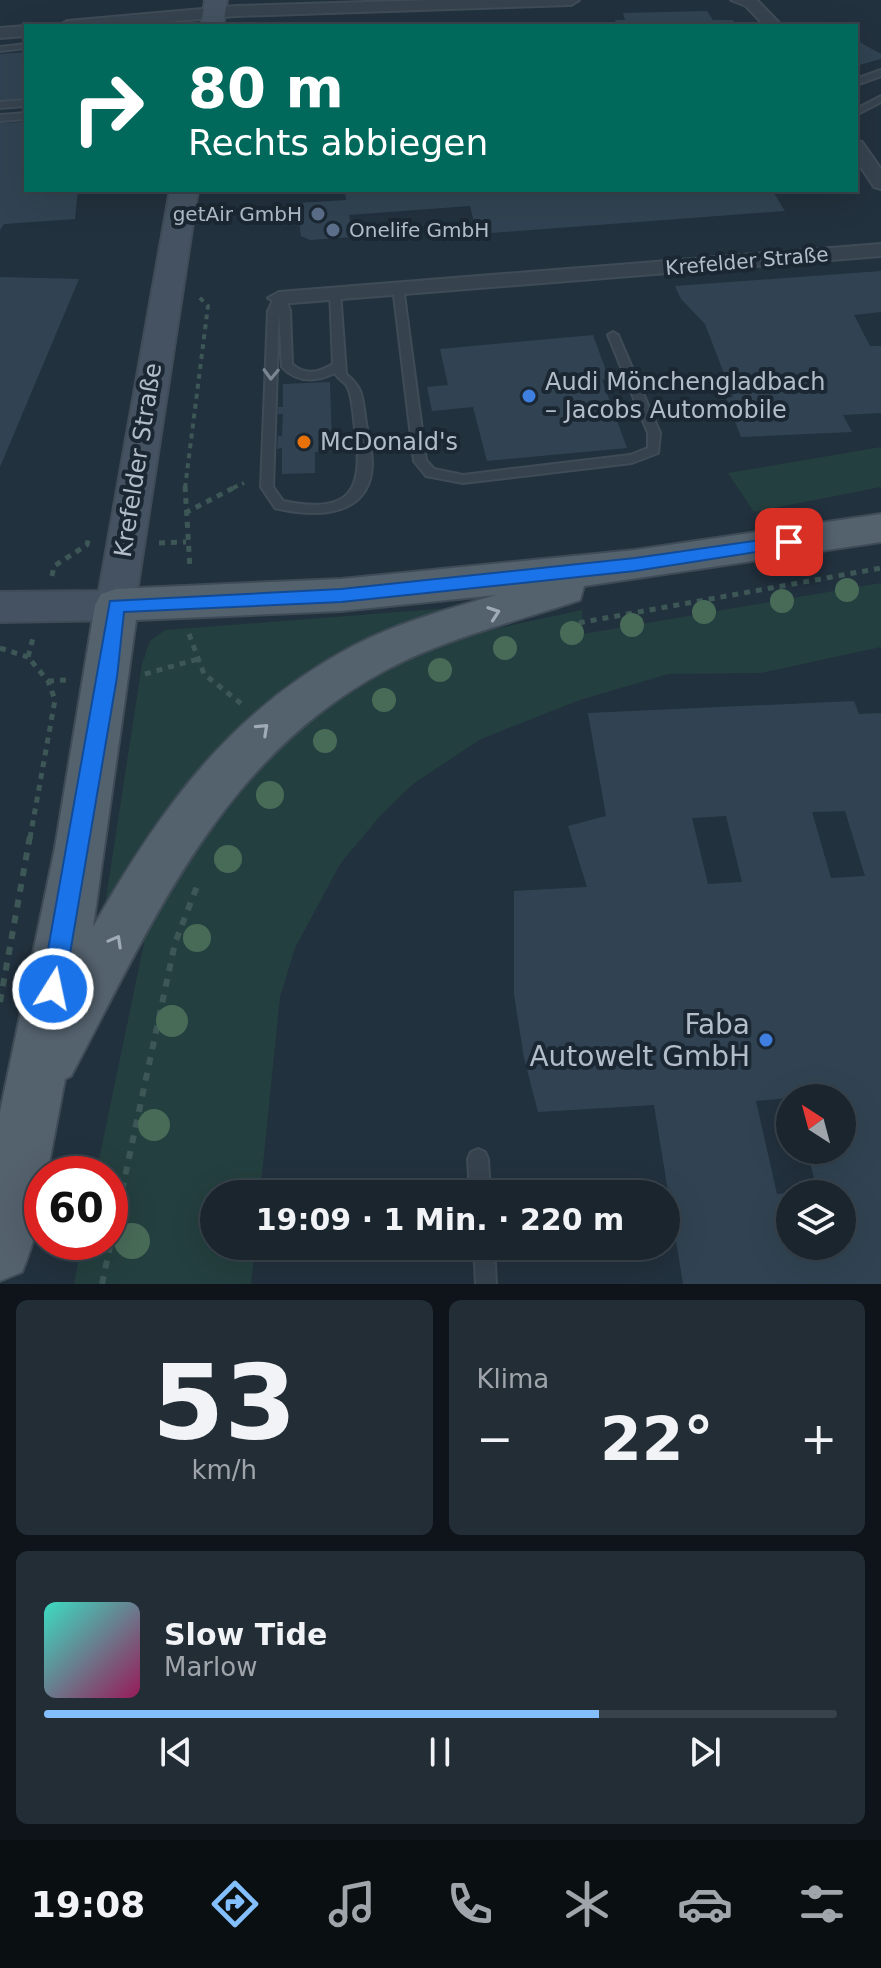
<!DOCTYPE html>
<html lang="de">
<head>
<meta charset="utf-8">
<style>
	body { margin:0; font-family:"DejaVu Sans",sans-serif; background:#232d36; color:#f1f3f6; height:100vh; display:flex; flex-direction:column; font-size:30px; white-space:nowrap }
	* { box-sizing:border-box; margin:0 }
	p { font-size:26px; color:#9fa5aa }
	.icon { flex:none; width:44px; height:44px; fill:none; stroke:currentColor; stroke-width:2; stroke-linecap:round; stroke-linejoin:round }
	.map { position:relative; height:1284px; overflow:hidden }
	.sheet { display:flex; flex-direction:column; gap:16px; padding:16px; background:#0e1419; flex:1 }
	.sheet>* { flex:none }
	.top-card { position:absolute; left:24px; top:24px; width:834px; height:168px; border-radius:0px; box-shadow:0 8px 32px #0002,0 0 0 2px #38424a; background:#00695c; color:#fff; overflow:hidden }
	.needle { width:52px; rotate:324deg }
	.buttons { position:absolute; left:776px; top:1084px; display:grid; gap:16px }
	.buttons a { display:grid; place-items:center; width:80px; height:80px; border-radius:50%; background:#1a252e; box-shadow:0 8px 32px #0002,0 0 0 2px #38424a; font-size:40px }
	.speed { position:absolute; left:24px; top:1156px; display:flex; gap:16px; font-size:40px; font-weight:700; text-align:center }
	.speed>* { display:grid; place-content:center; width:104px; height:104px; border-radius:50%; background:#1a252e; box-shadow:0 8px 32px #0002,0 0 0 2px #38424a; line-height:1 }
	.speed .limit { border:12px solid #d22; background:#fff; color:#111 }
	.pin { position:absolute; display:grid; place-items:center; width:68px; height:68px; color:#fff; margin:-34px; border-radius:16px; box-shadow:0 4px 12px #0006 }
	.me { position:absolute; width:88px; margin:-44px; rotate:10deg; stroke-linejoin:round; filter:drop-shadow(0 0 6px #0008) }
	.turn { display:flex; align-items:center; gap:28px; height:168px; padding:0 32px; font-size:36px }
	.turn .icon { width:104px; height:104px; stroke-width:2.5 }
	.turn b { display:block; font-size:56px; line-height:68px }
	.big { font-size:60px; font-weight:700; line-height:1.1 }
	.sheet .card { flex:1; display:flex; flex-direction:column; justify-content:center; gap:12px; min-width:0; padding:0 28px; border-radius:12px; background:#232d36 }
	.sheet .dial { align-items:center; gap:0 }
	.dial b { font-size:104px; line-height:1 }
	.song { display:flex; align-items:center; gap:24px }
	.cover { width:96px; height:96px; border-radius:12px; background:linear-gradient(135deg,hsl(170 70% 55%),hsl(330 70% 35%)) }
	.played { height:8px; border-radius:4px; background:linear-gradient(90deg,#84bffd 70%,#38424a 70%) }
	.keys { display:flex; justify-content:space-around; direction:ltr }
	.heat { display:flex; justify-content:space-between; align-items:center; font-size:44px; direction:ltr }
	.sheet .tiles { flex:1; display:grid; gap:16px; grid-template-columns:1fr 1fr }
	.card:last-child { grid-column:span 2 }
	.trip { position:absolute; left:200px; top:1180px; width:480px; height:80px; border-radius:40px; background:#1a252e; box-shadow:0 8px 32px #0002,0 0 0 2px #38424a; font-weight:700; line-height:80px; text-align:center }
	.dock { display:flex; height:128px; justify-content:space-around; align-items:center; background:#0a0f12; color:#9fa5aa }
	.dock .icon { width:56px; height:56px }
	.dock .current { color:#84bffd }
	.dock b { font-size:36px; color:#f1f3f6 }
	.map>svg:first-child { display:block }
	.green { fill:#243f3f }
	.building { fill:#314352; fill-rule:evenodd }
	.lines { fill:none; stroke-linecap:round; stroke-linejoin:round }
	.lane-casing { stroke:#3f4c57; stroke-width:4 }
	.street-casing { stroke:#3f4c57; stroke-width:4 }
	.secondary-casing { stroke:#3f4c57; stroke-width:4 }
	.primary-casing { stroke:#3f4c57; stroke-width:4 }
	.path-far2 { stroke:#3d5756; stroke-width:4; stroke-dasharray:5 5; stroke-linecap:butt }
	.path-far1 { stroke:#3d5756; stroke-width:5; stroke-dasharray:6 6; stroke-linecap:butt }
	.path { stroke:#3d5756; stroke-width:6; stroke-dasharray:8 8; stroke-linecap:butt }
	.lane { fill:#36434e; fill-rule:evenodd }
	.street { fill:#36434e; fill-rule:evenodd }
	.secondary { fill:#445261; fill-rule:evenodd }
	.primary { fill:#54626e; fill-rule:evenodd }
	.tree { fill:#486b58 }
	.oneway { stroke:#7a8692 }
	.oneway2 { stroke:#9fabb7 }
	.route { fill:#1a73e8; stroke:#114b97; stroke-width:2 }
	.service-dot { fill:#5c6f8a; stroke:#1b2833; stroke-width:3 }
	.shop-dot { fill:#3f7fe0; stroke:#1b2833; stroke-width:3 }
	.food-dot { fill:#e8710a; stroke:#1b2833; stroke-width:3 }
	.labels { text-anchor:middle; stroke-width:8; stroke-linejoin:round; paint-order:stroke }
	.far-poi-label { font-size:20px; fill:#b2bdc9; stroke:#1b2833; text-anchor:end }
	.far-street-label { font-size:20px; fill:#b2bdc9; stroke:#1b2833 }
	.poi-label { font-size:24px; fill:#b2bdc9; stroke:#1b2833; text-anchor:start }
	.street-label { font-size:24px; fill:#b2bdc9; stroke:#1b2833 }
	.near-poi-label { font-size:28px; fill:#b2bdc9; stroke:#1b2833; text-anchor:end }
</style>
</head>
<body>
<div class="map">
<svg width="881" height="1284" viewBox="0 0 881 1284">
	<rect width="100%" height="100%" fill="#22313e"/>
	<g class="green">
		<path d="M881 447V487L754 512 728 473Z"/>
		<path d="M881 583V647L761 673 668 674 580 700 481 739 413 784 381 815 340 864 295 948 280 997 260 1194H214V1246H255L251 1284H74L82 1242H110V1174H96L144 943 106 927 103 918 142 664 150 641 165 630 450 608 458 637 582 610 583 634Z"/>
	</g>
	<g class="building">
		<path d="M707 11 713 20H733L736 26H617L615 20H625L623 13Z"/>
		<path d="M456 22 457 26H416V24Z"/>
		<path d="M571 22 573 26H517V23Z"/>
		<path d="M856 40 881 54V59L856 66Z"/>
		<path d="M26 52V100L0 102V54Z"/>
		<path d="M23 118H26V190H78L75 219 4 224 0 230V123L22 122Z"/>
		<path d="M345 190H772L785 211 477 234 470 206 349 215 353 237 310 240 301 236 297 203 346 200Z"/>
		<path d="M881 271V312L854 315 870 346H881V413L843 415 852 432 741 437 726 398 733 397 705 324 681 299 675 286Z"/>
		<path d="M0 277 79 279 0 467Z"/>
		<path d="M593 335 609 379 602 380 627 448 487 461 473 407 432 411 427 387 448 385 440 349Z"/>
		<path d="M330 382 332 451 315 452V473L282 474V448L277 449 278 436H282L283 414H278V407H283V384Z"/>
		<path d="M854 701 859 714 881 713V1284H683L654 1105 538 1112 524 1058 514 994V891L587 887 568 826 606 816 588 713ZM845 811 865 876 831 878 812 812ZM726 816 742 882 708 884 692 818ZM790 1098H842V1150H807L817 1191 803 1192 842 1194V1246H790V1193L777 1194 756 1101Z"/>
	</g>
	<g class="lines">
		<g class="lane-casing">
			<g id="lane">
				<path d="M26 44V48L0 51V47Z"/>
				<path d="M881 70V76L856 85V79Z"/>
				<path d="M881 96V102L856 115V109Z"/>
				<path d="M26 100V106L0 108V102Z"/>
				<path d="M26 113V119L0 121V115Z"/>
				<path d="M398 284 403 287 426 460 434 469 463 475 630 455 648 448V433L608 335 613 332 618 335 660 433 658 453 632 463 463 483 426 476 414 461 393 287Z"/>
				<path d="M335 288 340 291 346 374C365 389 362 400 366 423 369 441 375 462 370 479 359 518 311 516 279 509L275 508 261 487 268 311 275 296H283L290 310 292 364C305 376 319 373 333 364L330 291ZM279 309 282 367C297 383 316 382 335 373 338 379 344 381 347 386 352 393 354 419 355 429 365 491 350 515 283 501L273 487Z"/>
				<path d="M478 1149 485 1152 488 1159 490 1194H470L468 1159 471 1152Z"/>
				<path d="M474 1246H494L496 1284H476Z"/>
			</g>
		</g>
		<g class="street-casing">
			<g id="street">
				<path d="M431 0H579L571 5 236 16 120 26H59L67 21 236 6Z"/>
				<path d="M731 0H757L782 26H765L746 6Z"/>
				<path d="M26 26V36L0 38V28Z"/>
				<path d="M856 141 862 142 881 169V189L874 187 856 160Z"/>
				<path d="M881 244V256L279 304 268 298 279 292Z"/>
			</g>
		</g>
		<g class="secondary-casing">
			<g id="secondary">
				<path d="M205 0H227L223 26H201Z"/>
				<path d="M170 190H198L135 605 130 615 116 620 0 622V592L99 591Z"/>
			</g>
		</g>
		<g class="primary-casing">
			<path id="primary" d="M881 514V542L584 586 580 600C515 622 446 638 386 670 221 758 154 920 71 1076L65 1079 47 1174H42C42 1208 35 1241 22 1272L0 1281V1112L55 848 95 605 101 594 116 589 341 579 635 550ZM496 595C448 609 397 623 353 646 230 711 160 809 93 927L136 620 341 611Z"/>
		</g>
		<g class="path-far2">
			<path d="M185 488 208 306 199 297"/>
			<path d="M233 488 244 483"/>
		</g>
		<g class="path-far1">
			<path d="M185 486 190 569"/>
			<path d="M185 513 237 486"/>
			<path d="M159 543 186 542"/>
			<path d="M52 576 54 566 87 545 89 536"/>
			<path d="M567 625 881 568"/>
			<path d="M189 634 204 674 244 706"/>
			<path d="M0 648 28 657"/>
			<path d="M145 674 198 659"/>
			<path d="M48 681 67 680"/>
			<path d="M30 838 55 700 48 681 28 657 33 638"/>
		</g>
		<g class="path">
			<path d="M0 1002 30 836"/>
			<path d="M102 1284 175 943 199 881"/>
		</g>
		<use href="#lane" class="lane"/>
		<use href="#street" class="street"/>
		<use href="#secondary" class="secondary"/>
		<use href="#primary" class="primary"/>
	</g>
	<g class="tree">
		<circle cx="847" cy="590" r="12"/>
		<circle cx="782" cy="601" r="12"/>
		<circle cx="704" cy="612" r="12"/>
		<circle cx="632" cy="625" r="12"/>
		<circle cx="572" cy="633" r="12"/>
		<circle cx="505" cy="648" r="12"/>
		<circle cx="440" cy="670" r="12"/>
		<circle cx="384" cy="700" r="12"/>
		<circle cx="325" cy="741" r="12"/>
		<circle cx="270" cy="795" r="14"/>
		<circle cx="228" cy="859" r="14"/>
		<circle cx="197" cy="938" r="14"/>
		<circle cx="172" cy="1021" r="16"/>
		<circle cx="154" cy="1125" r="16"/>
		<circle cx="132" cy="1241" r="18"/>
	</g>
	<defs><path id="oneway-chevron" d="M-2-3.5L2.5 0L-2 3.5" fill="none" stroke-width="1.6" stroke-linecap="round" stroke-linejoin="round" transform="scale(2)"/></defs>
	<use class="oneway" href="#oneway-chevron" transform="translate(271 374) rotate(92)"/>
	<g class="oneway2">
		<use href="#oneway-chevron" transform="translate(494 613) rotate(-19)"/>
		<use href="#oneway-chevron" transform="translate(263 729) rotate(-43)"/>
		<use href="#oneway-chevron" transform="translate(116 941) rotate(-61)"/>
	</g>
	<path class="route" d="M789 536 797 542 795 546 635 571 341 602 124 612 117 677 64 989 61 997 53 1000 45 997 41 989 110 601 341 589 635 558Z"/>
	<g class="service-dot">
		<circle cx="318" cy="214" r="8"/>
		<circle cx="333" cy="230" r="8"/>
	</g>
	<g class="shop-dot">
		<circle cx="529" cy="396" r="8"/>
		<circle cx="766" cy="1040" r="8"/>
	</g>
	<circle class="food-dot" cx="304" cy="442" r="8"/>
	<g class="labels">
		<g class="far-poi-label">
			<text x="302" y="221">getAir GmbH</text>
			<text x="349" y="237" text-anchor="start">Onelife GmbH</text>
		</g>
		<g class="far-street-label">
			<text transform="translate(747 261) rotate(-5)" y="7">Krefelder Straße</text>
		</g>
		<g class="poi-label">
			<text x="545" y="390">Audi Mönchengladbach<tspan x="545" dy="28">– Jacobs Automobile</tspan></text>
			<text x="320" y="450">McDonald's</text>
		</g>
		<g class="street-label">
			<text transform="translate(138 460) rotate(-81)" y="8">Krefelder Straße</text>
		</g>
		<g class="near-poi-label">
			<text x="750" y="1034">Faba<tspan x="750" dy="32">Autowelt GmbH</tspan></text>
		</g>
	</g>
</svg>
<div class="buttons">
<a><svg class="needle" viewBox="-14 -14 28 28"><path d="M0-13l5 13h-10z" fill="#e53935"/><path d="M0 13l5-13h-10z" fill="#9fa5aa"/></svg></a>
<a><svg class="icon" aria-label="layers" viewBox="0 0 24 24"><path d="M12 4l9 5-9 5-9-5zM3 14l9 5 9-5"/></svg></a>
</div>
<div class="speed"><div class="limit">60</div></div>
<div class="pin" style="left:789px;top:542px;background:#d93025"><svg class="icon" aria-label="arrive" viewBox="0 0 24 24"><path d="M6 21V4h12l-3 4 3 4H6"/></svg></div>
<svg class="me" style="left:53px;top:989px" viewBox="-20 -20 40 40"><circle r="17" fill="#1a73e8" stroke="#fff" stroke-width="3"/><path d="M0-11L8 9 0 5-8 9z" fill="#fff"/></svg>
<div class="trip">19:09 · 1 Min. · 220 m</div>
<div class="top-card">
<div class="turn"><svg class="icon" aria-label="right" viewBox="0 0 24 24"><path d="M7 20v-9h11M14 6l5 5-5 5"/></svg><div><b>80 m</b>Rechts abbiegen</div></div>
</div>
</div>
<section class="sheet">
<div class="tiles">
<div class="card dial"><b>53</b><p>km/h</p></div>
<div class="card"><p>Klima</p>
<div class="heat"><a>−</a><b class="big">22°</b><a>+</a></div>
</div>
<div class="card">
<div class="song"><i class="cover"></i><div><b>Slow Tide</b><p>Marlow</p></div></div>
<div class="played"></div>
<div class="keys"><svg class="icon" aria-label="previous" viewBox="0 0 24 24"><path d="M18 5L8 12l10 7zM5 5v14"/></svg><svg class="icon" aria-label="pause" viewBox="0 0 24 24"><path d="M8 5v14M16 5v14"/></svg><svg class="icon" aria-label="next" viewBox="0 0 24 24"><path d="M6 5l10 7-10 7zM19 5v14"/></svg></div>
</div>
</div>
</section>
<nav class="dock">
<b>19:08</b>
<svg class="icon current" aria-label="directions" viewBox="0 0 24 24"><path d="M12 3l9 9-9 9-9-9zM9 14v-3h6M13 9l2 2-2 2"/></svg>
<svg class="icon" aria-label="music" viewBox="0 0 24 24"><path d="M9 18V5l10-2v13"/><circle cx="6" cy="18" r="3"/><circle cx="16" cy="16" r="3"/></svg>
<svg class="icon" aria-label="phone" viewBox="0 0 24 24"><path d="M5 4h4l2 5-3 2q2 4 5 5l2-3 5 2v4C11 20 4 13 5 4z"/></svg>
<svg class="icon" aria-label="climate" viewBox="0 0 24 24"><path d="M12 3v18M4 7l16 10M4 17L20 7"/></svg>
<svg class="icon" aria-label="car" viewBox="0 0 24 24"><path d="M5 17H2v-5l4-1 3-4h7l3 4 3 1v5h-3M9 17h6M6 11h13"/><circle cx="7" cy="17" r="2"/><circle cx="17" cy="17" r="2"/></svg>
<svg class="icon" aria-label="filters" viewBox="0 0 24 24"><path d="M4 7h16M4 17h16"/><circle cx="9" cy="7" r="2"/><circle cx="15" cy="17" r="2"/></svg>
</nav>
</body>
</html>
